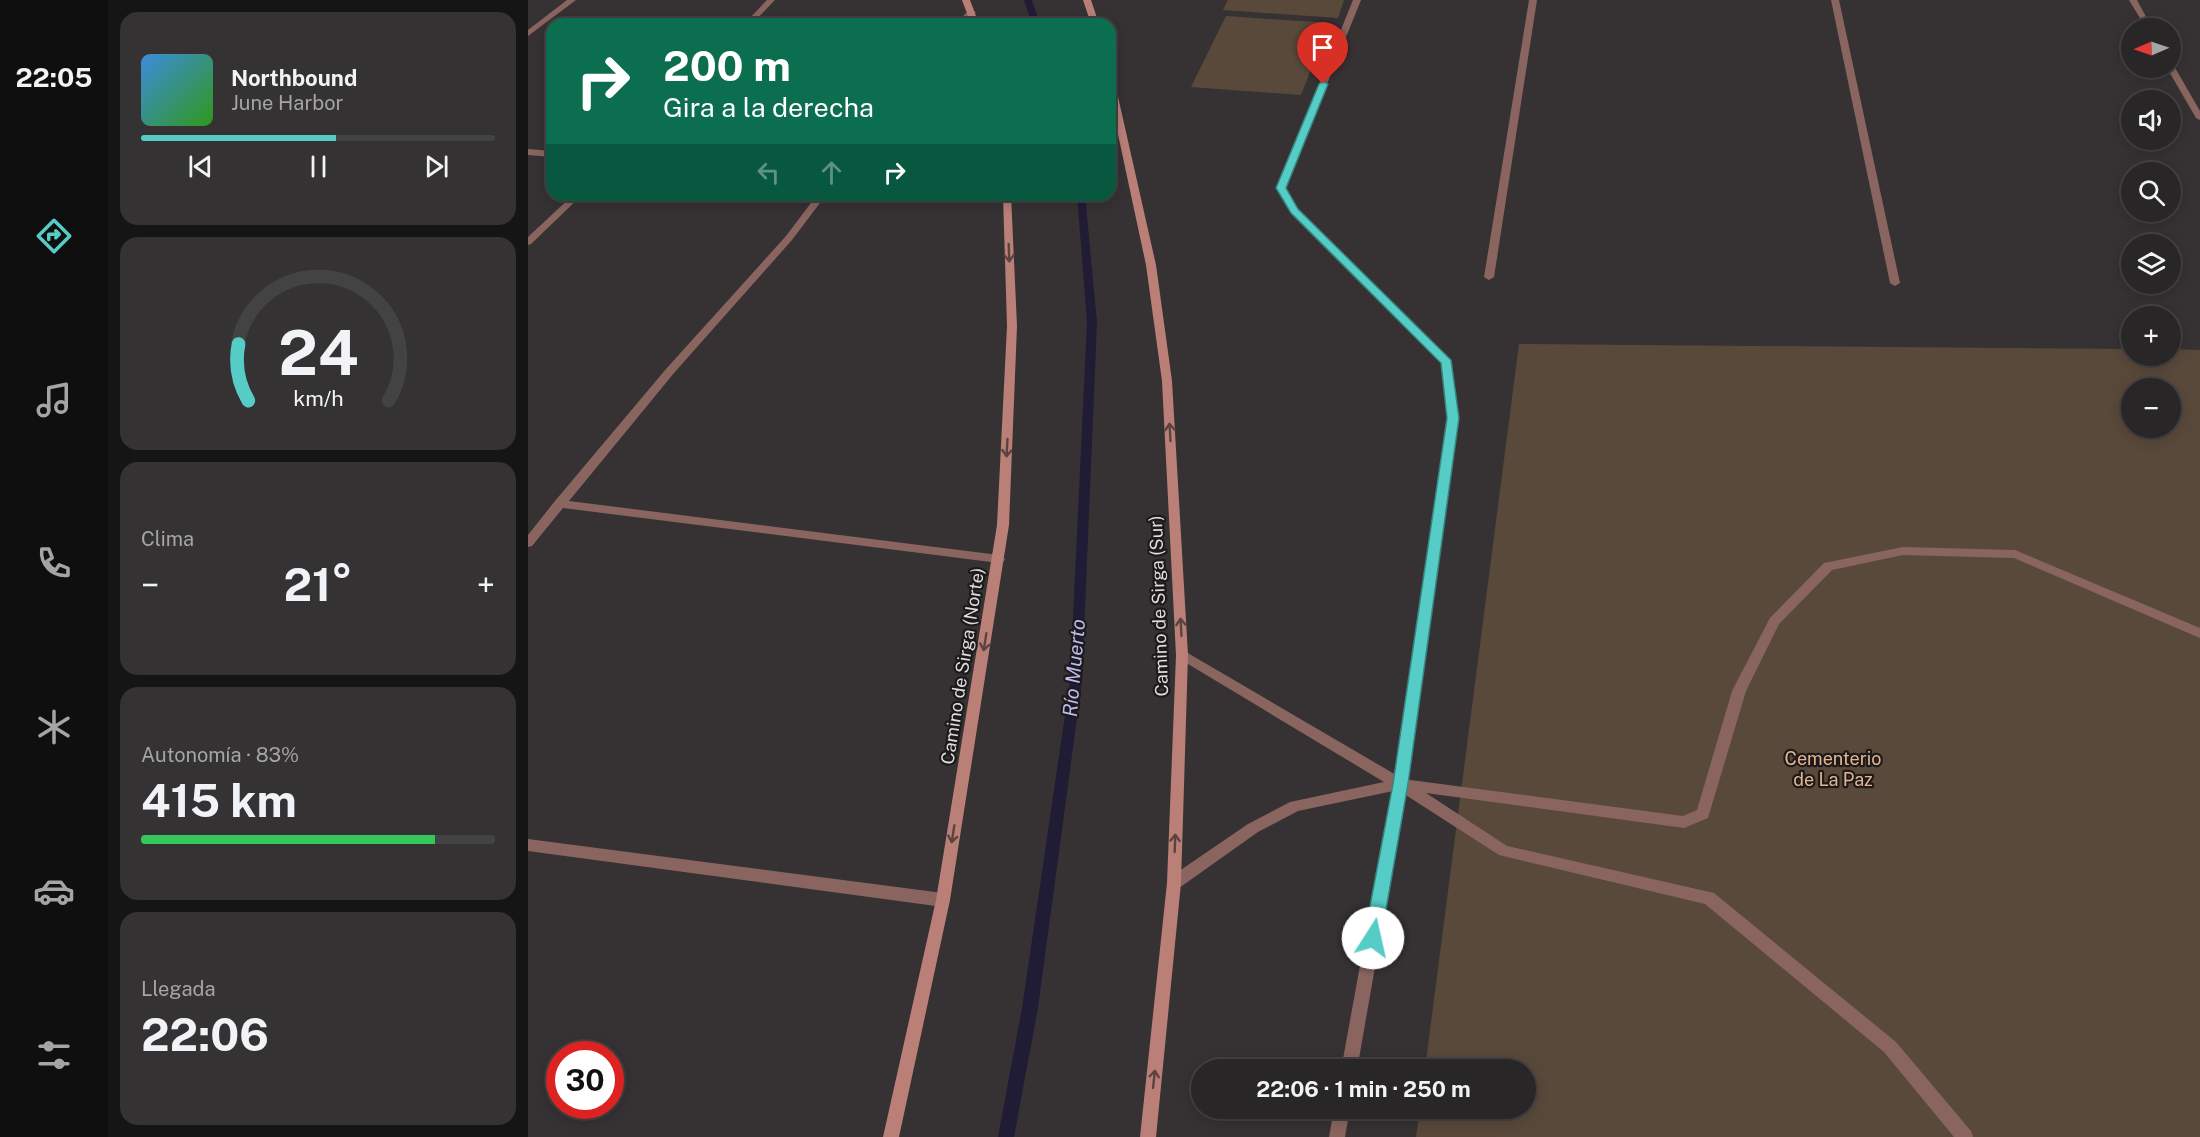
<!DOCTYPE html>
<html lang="es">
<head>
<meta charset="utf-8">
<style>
	body { margin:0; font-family:"Public Sans",sans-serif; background:#343232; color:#f1f3f6; height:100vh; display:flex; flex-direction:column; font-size:22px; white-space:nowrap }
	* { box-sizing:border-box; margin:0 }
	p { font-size:20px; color:#a5a5a7 }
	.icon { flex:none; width:33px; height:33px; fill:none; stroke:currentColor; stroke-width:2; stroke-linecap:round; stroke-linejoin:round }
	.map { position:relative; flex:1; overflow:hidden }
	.panel { display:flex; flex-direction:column; gap:12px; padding:12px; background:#161515; width:420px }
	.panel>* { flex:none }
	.banner { position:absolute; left:18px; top:18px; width:570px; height:183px; border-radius:18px; box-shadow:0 3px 15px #0003,0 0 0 2px #444343; background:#0b6e4f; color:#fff; overflow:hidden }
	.needle { width:39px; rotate:268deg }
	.buttons { position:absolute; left:1593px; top:18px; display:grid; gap:12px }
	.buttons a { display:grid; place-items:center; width:60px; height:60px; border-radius:50%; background:#282626; box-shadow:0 3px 15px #0003,0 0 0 2px #444343; font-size:30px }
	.speed { position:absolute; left:18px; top:1041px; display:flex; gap:12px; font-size:30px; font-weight:700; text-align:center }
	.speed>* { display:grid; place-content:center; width:78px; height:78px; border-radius:50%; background:#282626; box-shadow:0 3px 15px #0003,0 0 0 2px #444343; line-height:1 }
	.speed .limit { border:9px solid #d22; background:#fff; color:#111 }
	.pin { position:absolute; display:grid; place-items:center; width:51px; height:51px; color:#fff; margin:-62px -26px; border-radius:50% 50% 50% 0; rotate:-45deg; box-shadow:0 0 6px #0007 }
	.pin .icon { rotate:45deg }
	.me { position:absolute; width:66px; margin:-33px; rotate:10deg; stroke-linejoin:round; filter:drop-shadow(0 0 4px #0008) }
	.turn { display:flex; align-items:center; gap:21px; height:126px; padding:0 18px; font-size:27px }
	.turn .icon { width:78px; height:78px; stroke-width:2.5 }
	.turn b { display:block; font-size:42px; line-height:51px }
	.lanes { display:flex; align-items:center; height:57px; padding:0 18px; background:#0003; justify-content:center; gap:30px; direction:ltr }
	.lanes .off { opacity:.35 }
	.big { font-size:45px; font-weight:700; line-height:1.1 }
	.panel .widget { flex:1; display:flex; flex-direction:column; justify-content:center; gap:9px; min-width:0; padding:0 21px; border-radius:18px; background:#343232 }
	.panel .dial { align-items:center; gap:0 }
	.dial svg { height:156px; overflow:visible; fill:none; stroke:#444343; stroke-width:7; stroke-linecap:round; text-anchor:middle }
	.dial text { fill:#f1f3f6; stroke:none }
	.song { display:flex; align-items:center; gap:18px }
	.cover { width:72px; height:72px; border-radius:9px; background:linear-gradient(135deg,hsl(210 70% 55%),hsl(110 70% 35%)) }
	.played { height:6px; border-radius:3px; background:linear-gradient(90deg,#55cdc6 55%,#444343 55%) }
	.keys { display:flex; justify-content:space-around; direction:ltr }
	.heat { display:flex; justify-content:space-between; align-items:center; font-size:33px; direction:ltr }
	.charge { height:9px; border-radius:4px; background:linear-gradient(90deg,#34c759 83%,#444343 0) }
	.trip { position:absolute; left:663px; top:1059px; width:345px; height:60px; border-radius:30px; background:#282626; box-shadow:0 3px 15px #0003,0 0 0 2px #444343; font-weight:700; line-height:60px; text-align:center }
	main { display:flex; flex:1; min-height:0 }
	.dock { display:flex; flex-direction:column; width:108px; justify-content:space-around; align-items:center; background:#100f0f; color:#a5a5a7 }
	.dock .icon { width:42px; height:42px }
	.dock .on { color:#55cdc6 }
	.dock b { font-size:27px; color:#f1f3f6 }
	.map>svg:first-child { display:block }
	.green { fill:#59493b; fill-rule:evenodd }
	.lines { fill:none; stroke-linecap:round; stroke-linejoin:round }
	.stream { fill:#201c36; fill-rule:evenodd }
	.service { fill:#8a6560; fill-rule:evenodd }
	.minor { fill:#8a6560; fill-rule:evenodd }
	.secondary { fill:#ba8078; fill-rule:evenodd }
	.oneway { stroke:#5b4340 }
	.route { fill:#55cdc6; stroke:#378581; stroke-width:1.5 }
	.labels { text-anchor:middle; stroke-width:4.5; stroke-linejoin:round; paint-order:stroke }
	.street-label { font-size:18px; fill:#dfdcdd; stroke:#1c1a1b }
	.park-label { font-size:18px; fill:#e6b58d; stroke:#1c1a1b }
	.water-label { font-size:20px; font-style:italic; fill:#bfbaf1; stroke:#1c1a1b }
</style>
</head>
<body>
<main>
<nav class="dock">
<b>22:05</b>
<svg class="icon on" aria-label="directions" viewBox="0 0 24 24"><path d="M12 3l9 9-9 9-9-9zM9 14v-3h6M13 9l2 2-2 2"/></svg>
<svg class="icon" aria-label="music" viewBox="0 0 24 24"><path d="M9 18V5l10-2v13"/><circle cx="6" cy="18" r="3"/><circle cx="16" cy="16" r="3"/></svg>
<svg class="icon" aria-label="phone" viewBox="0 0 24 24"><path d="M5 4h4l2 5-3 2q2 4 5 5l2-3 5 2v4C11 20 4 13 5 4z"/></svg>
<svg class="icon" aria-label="climate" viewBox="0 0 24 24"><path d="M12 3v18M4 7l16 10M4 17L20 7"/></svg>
<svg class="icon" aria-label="car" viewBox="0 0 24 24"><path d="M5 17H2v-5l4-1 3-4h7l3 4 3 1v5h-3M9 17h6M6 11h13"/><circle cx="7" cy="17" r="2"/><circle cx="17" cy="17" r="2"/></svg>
<svg class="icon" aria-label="filters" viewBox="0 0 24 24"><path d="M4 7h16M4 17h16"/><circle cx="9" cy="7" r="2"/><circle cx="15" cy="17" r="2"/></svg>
</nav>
<section class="panel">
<div class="widget">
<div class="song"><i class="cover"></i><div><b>Northbound</b><p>June Harbor</p></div></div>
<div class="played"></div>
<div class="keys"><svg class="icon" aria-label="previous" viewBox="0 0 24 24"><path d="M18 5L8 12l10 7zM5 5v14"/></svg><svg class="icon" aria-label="pause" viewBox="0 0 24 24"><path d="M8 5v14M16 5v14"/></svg><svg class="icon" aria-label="next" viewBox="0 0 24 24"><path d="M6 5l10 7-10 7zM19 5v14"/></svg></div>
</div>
<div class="widget dial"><svg viewBox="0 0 100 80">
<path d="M14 69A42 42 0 1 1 86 69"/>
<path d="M14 69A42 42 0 0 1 9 40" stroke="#55cdc6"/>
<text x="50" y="56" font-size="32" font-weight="700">24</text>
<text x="50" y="72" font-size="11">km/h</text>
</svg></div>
<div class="widget"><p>Clima</p>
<div class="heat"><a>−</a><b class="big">21°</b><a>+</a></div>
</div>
<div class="widget"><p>Autonomía · 83%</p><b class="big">415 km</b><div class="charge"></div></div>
<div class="widget"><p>Llegada</p><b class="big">22:06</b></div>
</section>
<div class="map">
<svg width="1672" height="1137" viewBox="0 0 1672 1137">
	<rect width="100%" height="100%" fill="#363233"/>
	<g class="green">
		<path d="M700 0H816L810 18 695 10Z"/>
		<path d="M698 16 801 23 773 95 663 87Z"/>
		<path d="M991 344 1603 349 1604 356H1642L1643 349 1672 350V1137H888L892 1109 998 1108V1070L897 1069ZM1604 388H1642V428H1604Z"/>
	</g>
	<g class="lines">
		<g class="stream">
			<path d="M496 0H504L512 24H504Z"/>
			<path d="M549 195H557L569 322 554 681 510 1008 486 1137H470L494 1008 542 681 559 322Z"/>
		</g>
		<path class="service" d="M1375 547 1487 550 1672 628V638L1486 558 1375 555 1304 570 1251 624 1218 691 1180 818 1156 828 898 793 979 846 1186 893 1368 1042 1443 1131 1445 1137H1426L1356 1052 1177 904 971 855 870 790 770 811 730 832 651 888 646 889 641 888 639 883 641 878 720 824 762 802 856 782 650 658 648 655 650 652H658L875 779 1155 816 1169 810 1204 691 1242 618 1296 563Z"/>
		<g class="minor">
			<path d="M39 0H48L0 36V30Z"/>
			<path d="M239 0H247L224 24H216Z"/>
			<path d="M825 0H833L757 188 770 209 923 360 930 418 879 784 829 1070H813L865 784 920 418 914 363 763 212 749 188Z"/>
			<path d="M1001 0H1009L966 277 961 280 956 277Z"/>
			<path d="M1303 0H1311L1372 283 1367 286 1362 283Z"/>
			<path d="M1601 0H1609L1624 28H1618Z"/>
			<path d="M441 10 448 12 435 24H427Z"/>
			<path d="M1642 64 1646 66 1672 111V120L1668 118 1639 68H1642Z"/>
			<path d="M0 149 24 151V157L0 155Z"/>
			<path d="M45 195H54L3 244 0 245V237Z"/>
			<path d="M289 195H298L264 240 146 373 41 501 471 555 477 559 475 562 471 563 35 508 4 546 0 547V535L27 501 138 369 258 236Z"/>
			<path d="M0 839 415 893 420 895 422 900 420 905 415 907 0 851Z"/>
			<path d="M806 1108H822L817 1137H801Z"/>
		</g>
		<g class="secondary">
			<path d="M434 0H442L451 24H443Z"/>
			<path d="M555 0H563L571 24H563Z"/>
			<path d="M582 77 586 79 628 265 644 381 660 655 653 883 628 1137H612L639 883 648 655 634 381 618 265 582 97Z"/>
			<path d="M475 195H483L489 326 481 525 422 900 371 1137H355L408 900 469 525 479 326Z"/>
		</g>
	</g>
	<defs><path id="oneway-shaft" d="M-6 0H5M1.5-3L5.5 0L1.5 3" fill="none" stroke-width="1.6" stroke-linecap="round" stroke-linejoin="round" transform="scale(1.5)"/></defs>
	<g class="oneway">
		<use href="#oneway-shaft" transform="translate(481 253) rotate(88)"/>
		<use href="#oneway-shaft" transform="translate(642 432) rotate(-93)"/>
		<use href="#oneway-shaft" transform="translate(479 448) rotate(93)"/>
		<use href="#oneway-shaft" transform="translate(653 627) rotate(-93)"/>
		<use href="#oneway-shaft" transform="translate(457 642) rotate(99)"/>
		<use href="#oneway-shaft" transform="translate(425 834) rotate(99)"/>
		<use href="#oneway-shaft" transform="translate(647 843) rotate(-88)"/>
		<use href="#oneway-shaft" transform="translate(626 1079) rotate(-84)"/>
	</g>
	<path class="route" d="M795 81 800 84 758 188 770 209 923 360 931 418 880 784 853 938 851 943 845 946 839 943 836 938 865 784 919 418 913 363 763 213 748 188 791 84Z"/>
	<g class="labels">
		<g class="street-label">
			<text transform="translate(631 606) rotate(-92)" y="6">Camino de Sirga (Sur)</text>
			<text transform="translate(435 666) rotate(-81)" y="6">Camino de Sirga (Norte)</text>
		</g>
		<g class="park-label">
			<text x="1305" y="765">Cementerio<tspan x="1305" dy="21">de La Paz</tspan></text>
		</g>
		<g class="water-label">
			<text transform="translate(546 668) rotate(-85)" y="7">Río Muerto</text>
		</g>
	</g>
</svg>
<div class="buttons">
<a><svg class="needle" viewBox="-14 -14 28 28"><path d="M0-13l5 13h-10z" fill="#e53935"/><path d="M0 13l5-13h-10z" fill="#a5a5a7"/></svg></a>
<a><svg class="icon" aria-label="sound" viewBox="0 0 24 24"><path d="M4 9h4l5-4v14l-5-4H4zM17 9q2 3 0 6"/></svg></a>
<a><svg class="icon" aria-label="search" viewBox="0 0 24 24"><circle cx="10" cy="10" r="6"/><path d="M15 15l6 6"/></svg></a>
<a><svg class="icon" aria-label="layers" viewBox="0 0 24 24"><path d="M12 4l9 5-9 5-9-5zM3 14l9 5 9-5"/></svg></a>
<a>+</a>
<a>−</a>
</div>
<div class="speed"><div class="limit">30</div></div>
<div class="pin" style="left:795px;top:84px;background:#d93025"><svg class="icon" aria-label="arrive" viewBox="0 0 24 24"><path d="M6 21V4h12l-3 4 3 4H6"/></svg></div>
<svg class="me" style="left:845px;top:938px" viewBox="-20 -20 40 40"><circle r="19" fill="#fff"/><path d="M0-13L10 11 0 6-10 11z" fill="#55cdc6"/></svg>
<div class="trip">22:06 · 1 min · 250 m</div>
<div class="banner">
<div class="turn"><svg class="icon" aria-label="right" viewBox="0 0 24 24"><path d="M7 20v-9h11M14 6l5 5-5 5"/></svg><div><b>200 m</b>Gira a la derecha</div></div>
<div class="lanes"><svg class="icon off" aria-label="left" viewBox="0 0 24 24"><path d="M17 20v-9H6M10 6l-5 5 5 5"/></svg><svg class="icon off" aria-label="ahead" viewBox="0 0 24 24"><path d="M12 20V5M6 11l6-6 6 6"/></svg><svg class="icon" aria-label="right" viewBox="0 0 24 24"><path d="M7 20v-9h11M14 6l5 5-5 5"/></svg></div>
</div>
</div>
</main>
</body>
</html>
